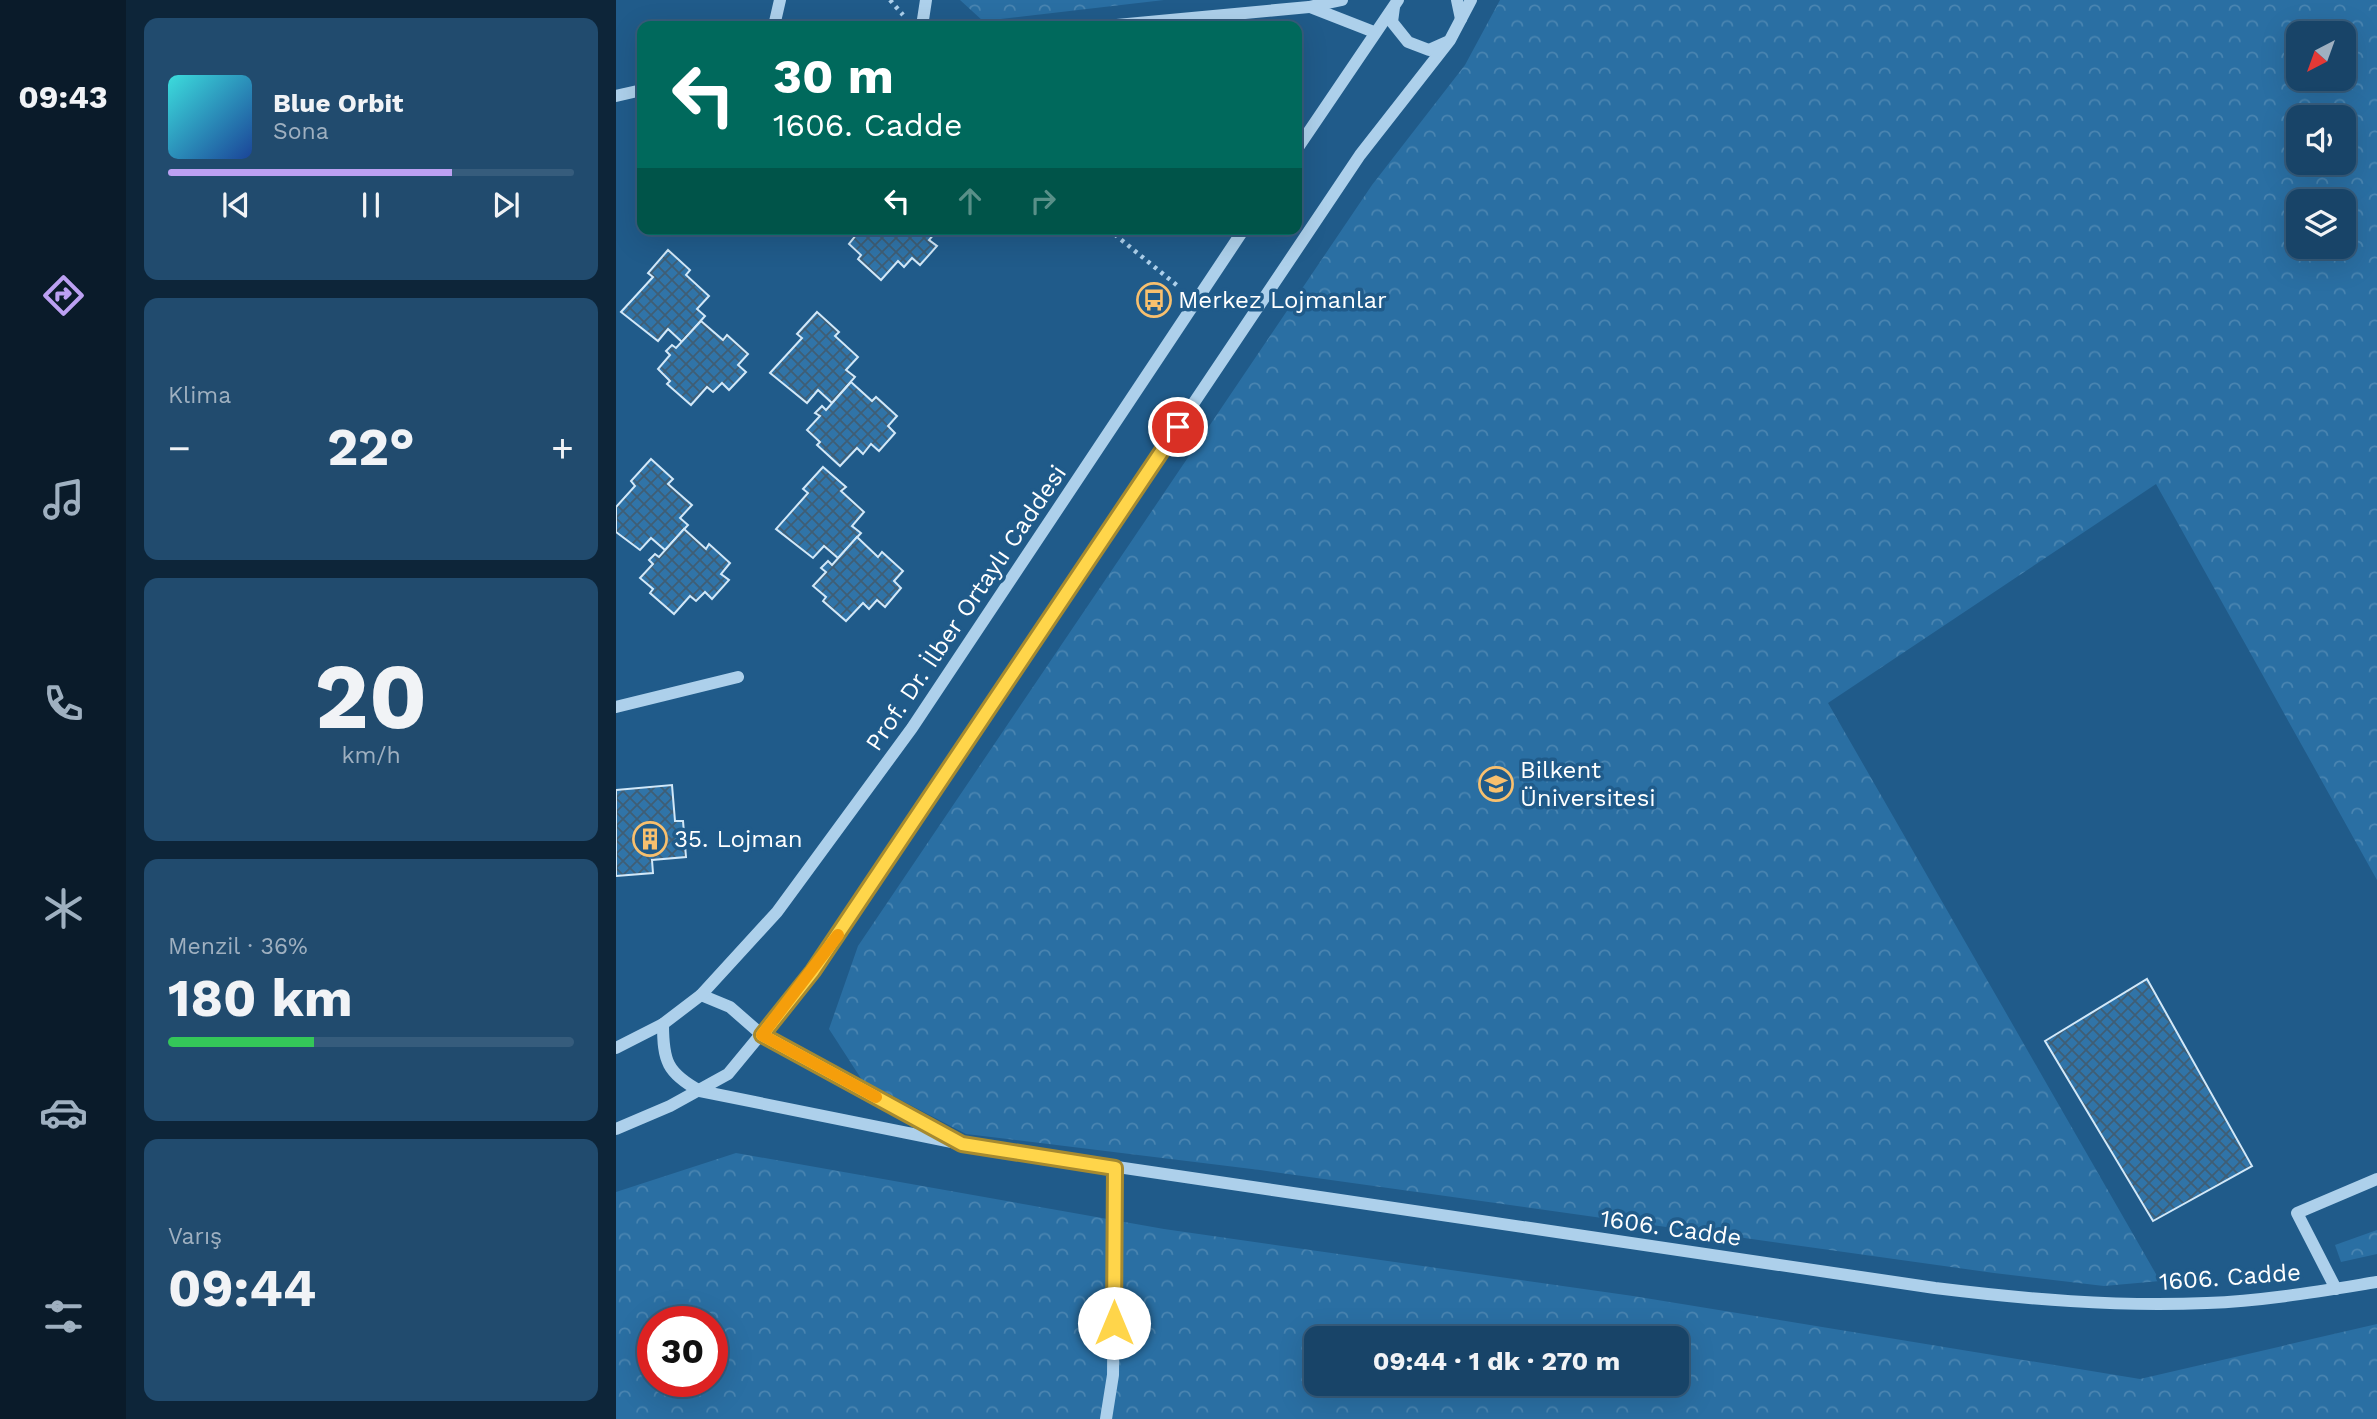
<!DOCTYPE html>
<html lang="tr">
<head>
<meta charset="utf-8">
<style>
	body { margin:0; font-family:"Work Sans",sans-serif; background:#214b6e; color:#f1f3f6; height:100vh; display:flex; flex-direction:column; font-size:26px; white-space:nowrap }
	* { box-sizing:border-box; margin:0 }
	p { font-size:23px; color:#9fb0c0 }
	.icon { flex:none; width:38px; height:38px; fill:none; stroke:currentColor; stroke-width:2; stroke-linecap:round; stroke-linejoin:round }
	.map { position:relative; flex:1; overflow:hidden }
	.sheet { display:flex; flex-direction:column; gap:18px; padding:18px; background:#0d2539; width:490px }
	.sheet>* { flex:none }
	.top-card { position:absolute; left:21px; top:21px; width:665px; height:214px; border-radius:14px; box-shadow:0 7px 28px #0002,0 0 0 2px #365c7c; background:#00695c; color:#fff; overflow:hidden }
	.needle { width:46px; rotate:221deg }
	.controls { position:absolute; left:1670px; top:21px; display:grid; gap:14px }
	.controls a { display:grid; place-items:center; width:70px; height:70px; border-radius:14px; background:#184468; box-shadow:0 7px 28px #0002,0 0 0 2px #365c7c; font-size:35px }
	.speed { position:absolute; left:21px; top:1306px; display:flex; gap:14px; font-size:35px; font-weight:700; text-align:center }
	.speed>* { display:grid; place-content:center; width:91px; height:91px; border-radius:50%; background:#184468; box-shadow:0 7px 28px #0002,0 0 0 2px #365c7c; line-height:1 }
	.speed .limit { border:10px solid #d22; background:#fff; color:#111 }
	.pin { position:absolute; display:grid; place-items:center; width:60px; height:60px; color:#fff; margin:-30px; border:4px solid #fff; border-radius:50%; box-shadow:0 2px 7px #0007 }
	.me { position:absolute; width:77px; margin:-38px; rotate:0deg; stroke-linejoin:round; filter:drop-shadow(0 0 5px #0008) }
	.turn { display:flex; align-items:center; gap:24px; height:147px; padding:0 21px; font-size:32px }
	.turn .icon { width:91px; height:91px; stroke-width:2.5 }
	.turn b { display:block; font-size:49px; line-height:60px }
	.lanes { display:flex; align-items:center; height:66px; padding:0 21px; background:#0003; justify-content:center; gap:35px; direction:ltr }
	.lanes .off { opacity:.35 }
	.big { font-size:52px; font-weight:700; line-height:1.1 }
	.sheet .card { flex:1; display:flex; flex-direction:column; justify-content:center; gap:10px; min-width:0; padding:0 24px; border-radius:14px; background:#214b6e }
	.sheet .dial { align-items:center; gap:0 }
	.dial b { font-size:91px; line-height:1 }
	.song { display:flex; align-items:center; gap:21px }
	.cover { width:84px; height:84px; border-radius:10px; background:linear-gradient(135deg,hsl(180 70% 55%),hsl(220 70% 35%)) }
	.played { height:7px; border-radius:4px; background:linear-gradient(90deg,#bca0f2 70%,#365c7c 70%) }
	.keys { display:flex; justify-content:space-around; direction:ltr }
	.heat { display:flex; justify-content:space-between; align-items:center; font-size:38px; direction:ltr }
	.charge { height:10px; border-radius:5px; background:linear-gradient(90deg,#34c759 36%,#365c7c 0) }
	.trip { position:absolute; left:688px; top:1326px; width:385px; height:70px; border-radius:14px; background:#184468; box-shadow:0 7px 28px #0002,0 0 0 2px #365c7c; font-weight:700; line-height:70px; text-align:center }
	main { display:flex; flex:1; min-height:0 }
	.dock { display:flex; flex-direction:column; width:126px; justify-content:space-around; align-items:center; background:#0a1b2a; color:#9fb0c0 }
	.dock .icon { width:49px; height:49px }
	.dock .on { color:#bca0f2 }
	.dock b { font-size:32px; color:#f1f3f6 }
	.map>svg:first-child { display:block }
	.forest { fill:url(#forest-crowns); fill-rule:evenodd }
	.building { fill:url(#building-cross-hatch); stroke:#d2e8f8; stroke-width:2 }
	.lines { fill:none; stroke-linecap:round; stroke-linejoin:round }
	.path { stroke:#add0eb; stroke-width:4.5; stroke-dasharray:3.5 5; stroke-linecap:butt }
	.minor { stroke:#add0eb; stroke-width:12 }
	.route-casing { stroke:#a68a30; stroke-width:18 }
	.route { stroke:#ffd54a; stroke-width:12 }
	.slow { stroke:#f59e0b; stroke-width:12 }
	.labels { text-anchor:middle; stroke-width:7; stroke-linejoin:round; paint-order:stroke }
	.poi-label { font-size:24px; fill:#fff; stroke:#205b8a; text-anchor:start }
	.street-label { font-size:24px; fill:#fff; stroke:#205b8a }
</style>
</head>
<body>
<main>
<nav class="dock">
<b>09:43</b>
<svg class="icon on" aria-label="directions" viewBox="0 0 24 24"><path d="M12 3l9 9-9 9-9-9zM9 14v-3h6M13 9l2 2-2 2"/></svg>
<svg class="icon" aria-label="music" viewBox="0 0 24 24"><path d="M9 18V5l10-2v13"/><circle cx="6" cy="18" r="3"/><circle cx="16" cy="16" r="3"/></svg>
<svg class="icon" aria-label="phone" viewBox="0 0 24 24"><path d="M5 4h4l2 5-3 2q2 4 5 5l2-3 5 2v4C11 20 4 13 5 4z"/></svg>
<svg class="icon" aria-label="climate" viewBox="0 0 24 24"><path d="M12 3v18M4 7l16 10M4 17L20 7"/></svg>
<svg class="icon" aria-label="car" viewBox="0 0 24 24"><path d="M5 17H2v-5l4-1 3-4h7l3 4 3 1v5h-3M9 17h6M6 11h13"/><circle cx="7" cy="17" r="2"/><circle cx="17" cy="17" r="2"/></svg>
<svg class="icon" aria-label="filters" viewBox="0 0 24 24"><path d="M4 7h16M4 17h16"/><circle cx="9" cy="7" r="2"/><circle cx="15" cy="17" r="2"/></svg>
</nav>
<section class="sheet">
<div class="card">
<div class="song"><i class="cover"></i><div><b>Blue Orbit</b><p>Sona</p></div></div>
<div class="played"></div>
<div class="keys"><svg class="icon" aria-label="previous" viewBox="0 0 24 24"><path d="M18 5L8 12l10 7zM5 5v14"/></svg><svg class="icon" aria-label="pause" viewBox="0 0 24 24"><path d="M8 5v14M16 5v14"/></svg><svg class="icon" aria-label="next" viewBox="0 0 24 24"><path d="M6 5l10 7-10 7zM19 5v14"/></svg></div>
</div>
<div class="card"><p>Klima</p>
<div class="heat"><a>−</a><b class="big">22°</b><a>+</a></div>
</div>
<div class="card dial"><b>20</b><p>km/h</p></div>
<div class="card"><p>Menzil · 36%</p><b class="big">180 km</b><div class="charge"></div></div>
<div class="card"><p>Varış</p><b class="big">09:44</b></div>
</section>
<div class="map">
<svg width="1761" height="1419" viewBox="0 0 1761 1419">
	<defs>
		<pattern id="forest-crowns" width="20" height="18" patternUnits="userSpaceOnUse" patternTransform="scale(1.75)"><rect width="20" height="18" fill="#2a6fa3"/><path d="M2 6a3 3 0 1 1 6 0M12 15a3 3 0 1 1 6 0" fill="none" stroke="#4a85b1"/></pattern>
		<pattern id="building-cross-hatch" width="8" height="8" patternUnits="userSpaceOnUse" patternTransform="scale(1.75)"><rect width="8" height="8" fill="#3074a8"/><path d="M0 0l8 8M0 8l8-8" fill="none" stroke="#3f5e75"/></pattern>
	</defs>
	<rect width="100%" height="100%" fill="#205b8a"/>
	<g class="forest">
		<path d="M344 0H548L367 21Z"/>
		<path d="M884 0H1761V880L1540 484 1212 703 1544 1281 1488 1286 1378 1273 644 1170 350 1134 246 1080 213 1029 242 946 756 185 849 65ZM1682 33H1727V79H1682ZM1682 117H1727V163H1682ZM1682 201H1727V247H1682Z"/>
		<path d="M120 1153 548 1229 1017 1296 1524 1379 1761 1324V1419H0V1192ZM37 1321H96V1381H37ZM700 1339H1060V1384H700Z"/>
		<path d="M1761 1230V1254L1725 1262 1719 1245Z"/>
	</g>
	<g class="building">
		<path d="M322 229 313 240 321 246 304 265 296 258 288 267 282 261 265 280 242 259 245 255 233 244 245 229Z"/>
		<path d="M52 250 74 270 70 275 93 296 81 309 89 316 66 342 52 329 42 341 5 312 37 277 32 273Z"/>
		<path d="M201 312 223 332 219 336 242 357 230 370 239 377 216 403 202 390 191 403 154 373 186 338 181 334Z"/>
		<path d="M85 321 107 340 111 335 132 354 122 365 130 372 113 390 106 383 97 392 91 387 75 405 51 384 54 381 42 369 54 355 50 351 56 345 60 348Z"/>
		<path d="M235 382 256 401 260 397 281 416 272 426 279 433 263 451 255 444 247 454 241 448 224 466 201 445 204 442 191 430 204 416 199 413 206 406 210 410Z"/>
		<path d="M35 459 57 479 52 484 76 505 64 518 72 525 49 550 35 538 24 550 0 532V507L19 486 15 481Z"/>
		<path d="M207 467 230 487 225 491 248 512 236 526 245 533 222 558 208 546 197 558 160 529 192 493 187 489Z"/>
		<path d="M68 529 90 549 93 544 114 563 105 574 113 580 96 599 89 592 80 601 74 596 58 614 34 593 37 589 24 578 37 564 33 560 39 554 43 557Z"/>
		<path d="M241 537 262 557 266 552 287 571 278 581 285 588 269 607 261 600 253 609 247 603 230 621 207 601 210 597 197 586 210 572 205 568 212 561 216 565Z"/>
		<path d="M56 785 59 821H67L70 857 36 860 37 873 0 876V790Z"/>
		<path d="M1531 979 1636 1166 1537 1221 1429 1041Z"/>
	</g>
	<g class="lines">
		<g class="path">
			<path d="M274 0 287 15"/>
			<path d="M492 229 563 287"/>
		</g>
		<g class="minor">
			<path d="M841 0 845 19"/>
			<path d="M694 7 758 32"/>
			<path d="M778 7 776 22 792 42 813 50 831 42"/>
			<path d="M158 26 164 0"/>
			<path d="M306 26 310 0"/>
			<path d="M490 26 693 7 726 0"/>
			<path d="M0 96 26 90"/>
			<path d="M681 149 782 0"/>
			<path d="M0 707 122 677"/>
			<path d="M85 995 114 1007 146 1035 333 1137"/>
			<path d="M47 1024C47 1061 51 1073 84 1091L346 1144 1319 1288C1409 1299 1500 1307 1591 1303 1648 1301 1705 1291 1761 1282"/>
			<path d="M0 1048 47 1024 85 995 161 912 296 728 628 229"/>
			<path d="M0 1129 54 1106 112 1074 197 971 744 155 834 40 855 0"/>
			<path d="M1720 1289 1681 1213 1761 1179"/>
			<path d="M490 1419 497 1375 499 1168"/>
		</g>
	</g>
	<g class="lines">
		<g class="route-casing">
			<path id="route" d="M498 1323 499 1168 346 1144 146 1035 197 971 562 427"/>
		</g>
		<use href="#route" class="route"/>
		<path class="slow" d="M222 935 146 1035 260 1097"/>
	</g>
	<defs>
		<g id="bus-ring" transform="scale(1.75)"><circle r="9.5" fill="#205b8a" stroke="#f8c06e" stroke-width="1.5"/><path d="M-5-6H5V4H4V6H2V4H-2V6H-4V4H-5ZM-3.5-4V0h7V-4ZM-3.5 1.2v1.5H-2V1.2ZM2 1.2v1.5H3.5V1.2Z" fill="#f8c06e"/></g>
		<g id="university-ring" transform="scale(1.75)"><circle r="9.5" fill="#205b8a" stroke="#f8c06e" stroke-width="1.5"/><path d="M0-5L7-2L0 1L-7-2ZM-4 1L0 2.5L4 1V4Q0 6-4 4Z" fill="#f8c06e"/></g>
		<g id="building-ring" transform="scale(1.75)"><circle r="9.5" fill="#205b8a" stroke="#f8c06e" stroke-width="1.5"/><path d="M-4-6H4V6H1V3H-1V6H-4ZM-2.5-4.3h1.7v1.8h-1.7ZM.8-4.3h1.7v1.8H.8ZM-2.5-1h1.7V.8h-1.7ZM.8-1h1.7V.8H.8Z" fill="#f8c06e"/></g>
	</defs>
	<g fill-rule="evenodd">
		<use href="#bus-ring" x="538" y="300"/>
		<use href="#university-ring" x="880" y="784"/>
		<use href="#building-ring" x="34" y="839"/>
	</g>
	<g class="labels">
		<g class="poi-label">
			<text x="562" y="308">Merkez Lojmanlar</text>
			<text x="904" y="778">Bilkent<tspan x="904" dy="28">Üniversitesi</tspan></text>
			<text x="58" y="847">35. Lojman</text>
		</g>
		<g class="street-label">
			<text transform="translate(350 608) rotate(-56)" y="8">Prof. Dr. İlber Ortaylı Caddesi</text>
			<text transform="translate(1055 1228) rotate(8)" y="8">1606. Cadde</text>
			<text transform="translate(1614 1277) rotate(-4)" y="8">1606. Cadde</text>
		</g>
	</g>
</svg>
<div class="controls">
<a><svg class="needle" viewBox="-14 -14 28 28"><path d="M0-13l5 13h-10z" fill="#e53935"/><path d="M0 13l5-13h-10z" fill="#9fb0c0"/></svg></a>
<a><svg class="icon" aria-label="sound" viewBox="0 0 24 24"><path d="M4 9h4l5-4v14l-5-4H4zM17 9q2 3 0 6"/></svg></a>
<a><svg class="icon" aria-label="layers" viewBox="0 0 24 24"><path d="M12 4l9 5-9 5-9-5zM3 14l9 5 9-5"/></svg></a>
</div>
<div class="speed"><div class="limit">30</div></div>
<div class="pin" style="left:562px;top:427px;background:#d93025"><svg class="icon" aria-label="arrive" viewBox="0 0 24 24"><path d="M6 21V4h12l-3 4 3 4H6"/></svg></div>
<svg class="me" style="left:498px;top:1323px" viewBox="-20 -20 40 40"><circle r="19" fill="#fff"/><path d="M0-13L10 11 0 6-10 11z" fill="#ffd54a"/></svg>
<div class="trip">09:44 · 1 dk · 270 m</div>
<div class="top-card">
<div class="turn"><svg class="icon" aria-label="left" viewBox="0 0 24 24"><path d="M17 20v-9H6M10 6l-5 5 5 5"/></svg><div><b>30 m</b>1606. Cadde</div></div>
<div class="lanes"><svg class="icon" aria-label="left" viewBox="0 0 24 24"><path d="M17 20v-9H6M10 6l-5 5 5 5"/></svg><svg class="icon off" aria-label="ahead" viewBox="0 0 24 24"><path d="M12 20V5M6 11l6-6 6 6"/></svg><svg class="icon off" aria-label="right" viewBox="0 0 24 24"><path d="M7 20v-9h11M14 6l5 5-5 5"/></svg></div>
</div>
</div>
</main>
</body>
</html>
